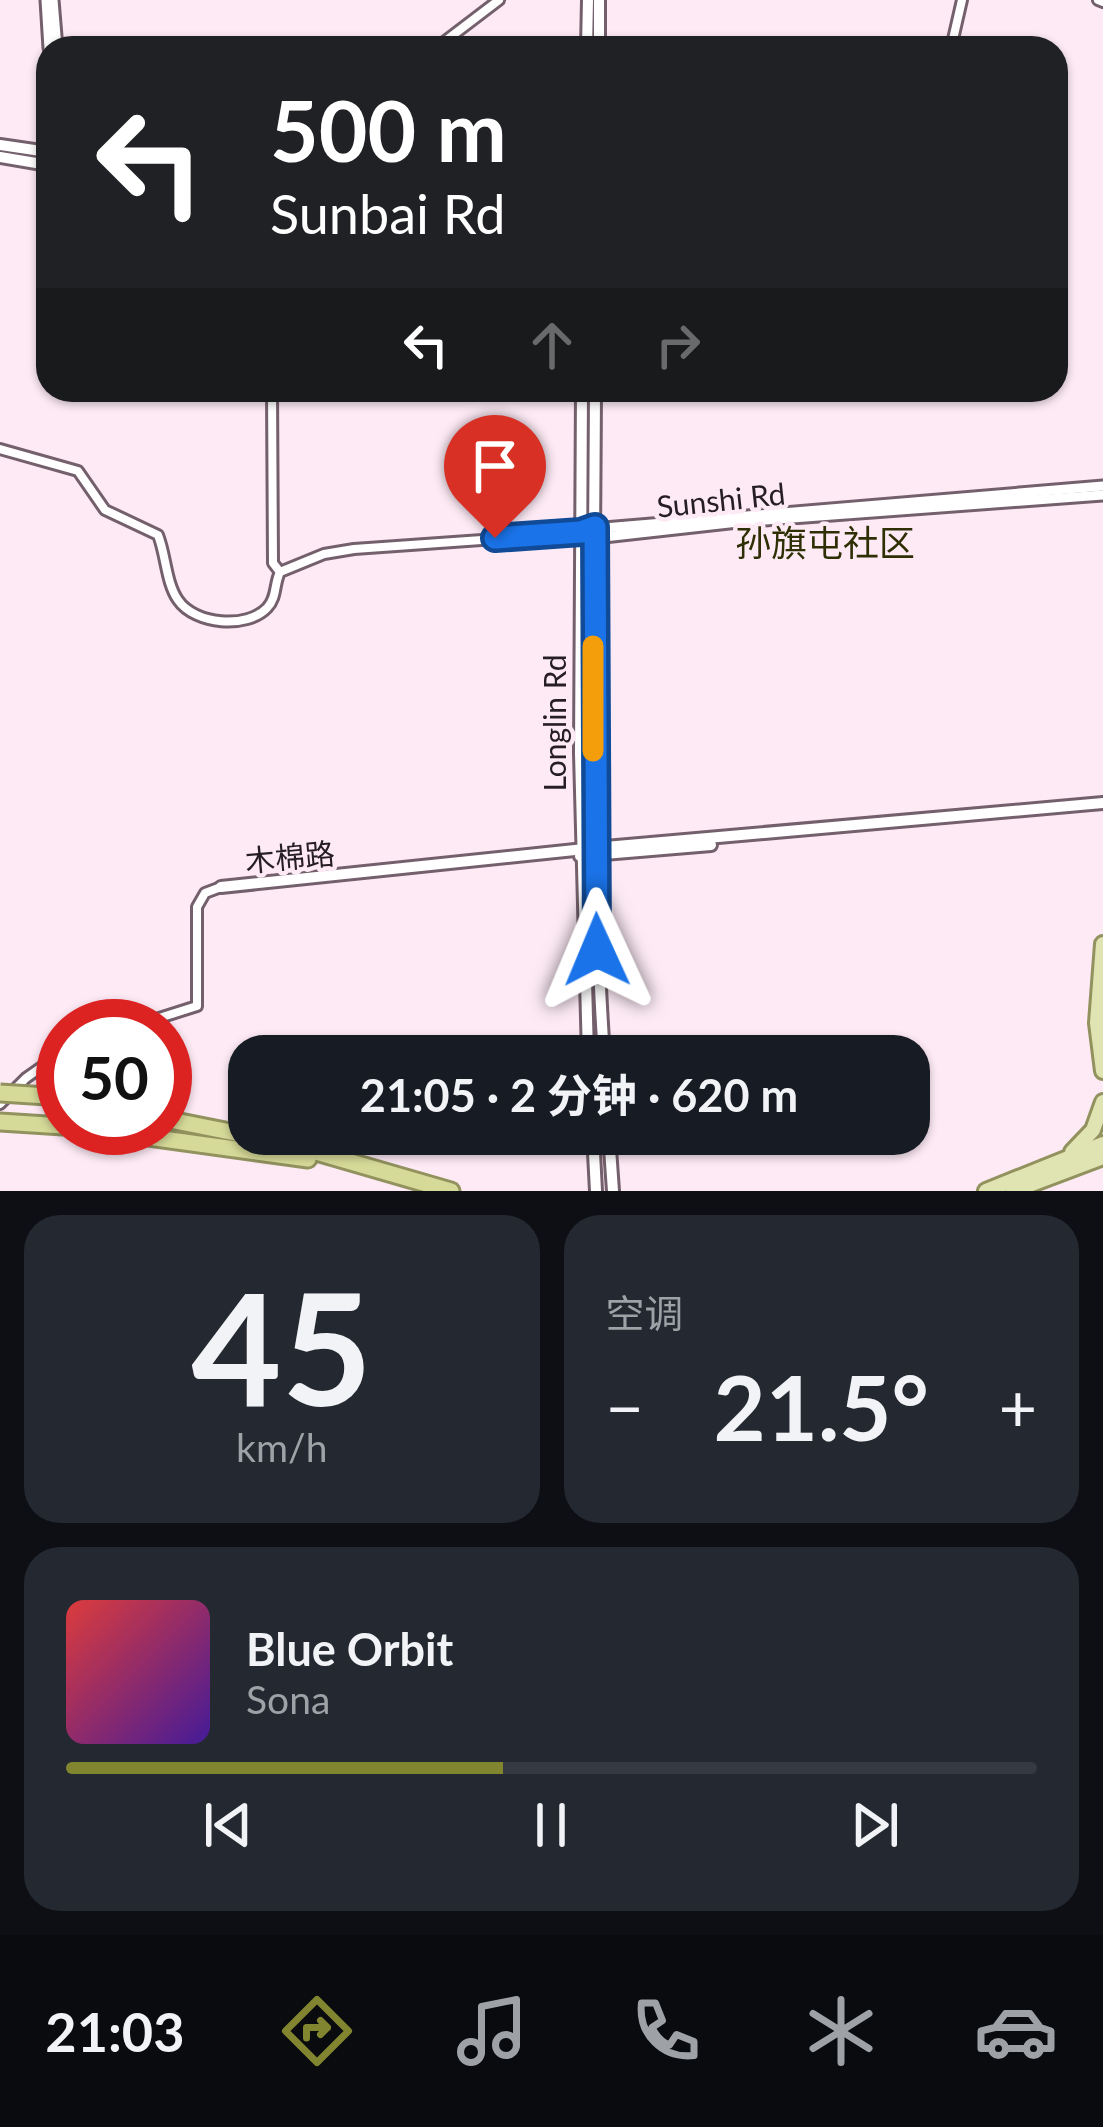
<!DOCTYPE html>
<html lang="zh">
<head>
<meta charset="utf-8">
<style>
	body { margin:0; font-family:Lato,"Noto Sans SC",sans-serif; background:#242831; color:#f1f3f6; height:100vh; display:flex; flex-direction:column; font-size:45px; white-space:nowrap }
	* { box-sizing:border-box; margin:0 }
	p { font-size:39px; color:#9ea1a6 }
	.icon { flex:none; width:66px; height:66px; fill:none; stroke:currentColor; stroke-width:2; stroke-linecap:round; stroke-linejoin:round }
	.map { position:relative; height:1191px; overflow:hidden }
	.panel { display:flex; flex-direction:column; gap:24px; padding:24px; background:#0d0f14; flex:1 }
	.panel>* { flex:none }
	.hud { position:absolute; left:36px; top:36px; width:1032px; height:366px; border-radius:36px; box-shadow:0 3px 9px #0004; background:#202124; color:#fff; overflow:hidden }
	.speed { position:absolute; left:36px; top:999px; display:flex; gap:24px; font-size:60px; font-weight:700; text-align:center }
	.speed>* { display:grid; place-content:center; width:156px; height:156px; border-radius:50%; background:#171b24; box-shadow:0 3px 9px #0004; line-height:1 }
	.speed .limit { border:18px solid #d22; background:#fff; color:#111 }
	.pin { position:absolute; display:grid; place-items:center; width:102px; height:102px; color:#fff; margin:-123px -51px; border-radius:50% 50% 50% 0; rotate:-45deg; box-shadow:0 0 12px #0007 }
	.pin .icon { rotate:45deg }
	.me { position:absolute; width:132px; margin:-66px; rotate:359deg; stroke-linejoin:round; filter:drop-shadow(0 0 9px #0008) }
	.turn { display:flex; align-items:center; gap:42px; height:252px; padding:0 36px; font-size:54px }
	.turn .icon { width:156px; height:156px; stroke-width:2.5 }
	.turn b { display:block; font-size:84px; line-height:102px }
	.lanes { display:flex; align-items:center; height:114px; padding:0 36px; background:#0003; justify-content:center; gap:60px; direction:ltr }
	.lanes .off { opacity:.35 }
	.big { font-size:90px; font-weight:700; line-height:1.1 }
	.panel .card { flex:1; display:flex; flex-direction:column; justify-content:center; gap:18px; min-width:0; padding:0 42px; border-radius:36px; background:#242831 }
	.panel .dial { align-items:center; gap:0 }
	.dial b { font-size:156px; line-height:1 }
	.song { display:flex; align-items:center; gap:36px }
	.cover { width:144px; height:144px; border-radius:18px; background:linear-gradient(135deg,hsl(0 70% 55%),hsl(260 70% 35%)) }
	.played { height:12px; border-radius:6px; background:linear-gradient(90deg,#81852f 45%,#363941 45%) }
	.keys { display:flex; justify-content:space-around; direction:ltr }
	.heat { display:flex; justify-content:space-between; align-items:center; font-size:66px; direction:ltr }
	.panel .tiles { flex:1; display:grid; gap:24px; grid-template-columns:1fr 1fr }
	.card:last-child { grid-column:span 2 }
	.trip { position:absolute; left:228px; top:1035px; width:702px; height:120px; border-radius:36px; background:#171b24; box-shadow:0 3px 9px #0004; font-weight:700; line-height:120px; text-align:center }
	.tabs { display:flex; height:192px; justify-content:space-around; align-items:center; background:#090b0e; color:#9ea1a6 }
	.tabs .icon { width:84px; height:84px }
	.tabs .selected { color:#81852f }
	.tabs b { font-size:54px; color:#f1f3f6 }
	.map>svg:first-child { display:block }
	.lines { fill:none; stroke-linecap:round; stroke-linejoin:round }
	.minor-casing { stroke:#74606c; stroke-width:14 }
	.tertiary-casing { stroke:#74606c; stroke-width:15 }
	.secondary-casing { stroke:#74606c; stroke-width:16 }
	.primary-casing { stroke:#91925e; stroke-width:20 }
	.trunk-casing { stroke:#91925e; stroke-width:21 }
	.minor { stroke:#fff; stroke-width:8 }
	.tertiary { stroke:#fff; stroke-width:9 }
	.secondary { stroke:#fff; stroke-width:10 }
	.primary { stroke:#e0e3b2; stroke-width:14 }
	.trunk { stroke:#d6da98; stroke-width:15 }
	.trunk-bridge-casing { stroke:#91925e; stroke-width:21; stroke-linecap:butt }
	.trunk-bridge { stroke:#d6da98; stroke-width:15 }
	.route-casing { stroke:#114b97; stroke-width:30 }
	.route { stroke:#1a73e8; stroke-width:21 }
	.slow { stroke:#f59e0b; stroke-width:21 }
	.labels { text-anchor:middle; stroke-width:9; stroke-linejoin:round; paint-order:stroke }
	.street-label { font-size:30px; fill:#261e23; stroke:#fdeaf5 }
	.quarter-label { font-size:36px; fill:#2e2f05; stroke:#fdeaf5 }
</style>
</head>
<body>
<div class="map">
<svg width="1103" height="1191" viewBox="0 0 1103 1191">
	<rect width="100%" height="100%" fill="#fdeaf5"/>
	<g class="lines">
		<g class="minor-casing">
			<g id="minor">
				<path d="M1098 0 1103 2"/>
				<path d="M436 48 499 0"/>
				<path d="M951 48 962 0"/>
				<path d="M272 390 273 563 280 572"/>
				<path d="M0 449 78 471 105 510 158 535C166 555 166 583 178 600 195 625 247 629 267 608 277 598 274 584 280 572L324 554 354 549 581 533"/>
				<path d="M134 1026 197 1006V907L205 893 221 887"/>
				<path d="M0 1104 26 1078 63 1052"/>
			</g>
		</g>
		<g class="tertiary-casing">
			<g id="tertiary">
				<path d="M46 0 49 48"/>
				<path d="M53 0 57 48"/>
				<path d="M592 529 1103 486"/>
				<path d="M581 533 595 538 738 522 1103 495"/>
			</g>
		</g>
		<g class="secondary-casing">
			<g id="secondary">
				<path d="M587 48 588 0"/>
				<path d="M599 48V0"/>
				<path d="M0 145 48 152"/>
				<path d="M0 157 48 165"/>
				<path d="M582 390 580 753 588 1056"/>
				<path d="M595 390C594 612 589 834 604 1056"/>
				<path d="M580 856 711 845"/>
				<path d="M221 887 594 848 1103 803"/>
				<path d="M593 1134 596 1191"/>
				<path d="M609 1134 613 1191"/>
			</g>
		</g>
		<g class="primary-casing">
			<g id="primary">
				<path d="M1103 944 1097 1023 1103 1071"/>
				<path d="M1072 1152 1093 1130 1103 1102"/>
				<path d="M986 1191 1103 1144"/>
				<path d="M1013 1191 1103 1157"/>
			</g>
		</g>
		<g class="trunk-casing">
			<g id="trunk">
				<path d="M165 1119 285 1143 451 1191"/>
				<path d="M0 1122 63 1126"/>
				<path d="M83 1128 308 1159"/>
			</g>
		</g>
		<use href="#minor" class="minor"/>
		<use href="#tertiary" class="tertiary"/>
		<use href="#secondary" class="secondary"/>
		<use href="#primary" class="primary"/>
		<use href="#trunk" class="trunk"/>
		<g class="trunk-bridge-casing">
			<path id="trunk-bridge" d="M0 1093 63 1097"/>
		</g>
		<use href="#trunk-bridge" class="trunk-bridge"/>
	</g>
	<g class="lines">
		<g class="route-casing">
			<path id="route" d="M495 538 581 532 595 527 597 950"/>
		</g>
		<use href="#route" class="route"/>
		<path class="slow" d="M593 751V646"/>
	</g>
	<g class="labels">
		<g class="street-label">
			<text transform="translate(721 501) rotate(-6)" y="10">Sunshi Rd</text>
			<text transform="translate(556 723) rotate(-90)" y="10">Longlin Rd</text>
			<text transform="translate(290 858) rotate(-5)" y="10">木棉路</text>
		</g>
		<g class="quarter-label">
			<text x="825" y="556">孙旗屯社区</text>
		</g>
	</g>
</svg>
<div class="speed"><div class="limit">50</div></div>
<div class="pin" style="left:495px;top:538px;background:#d93025"><svg class="icon" aria-label="arrive" viewBox="0 0 24 24"><path d="M6 21V4h12l-3 4 3 4H6"/></svg></div>
<svg class="me" style="left:597px;top:950px" viewBox="-20 -20 40 40"><path d="M0-17L14 15 0 8-14 15z" fill="#1a73e8" stroke="#fff" stroke-width="4"/></svg>
<div class="trip">21:05 · 2 分钟 · 620 m</div>
<div class="hud">
<div class="turn"><svg class="icon" aria-label="left" viewBox="0 0 24 24"><path d="M17 20v-9H6M10 6l-5 5 5 5"/></svg><div><b>500 m</b>Sunbai Rd</div></div>
<div class="lanes"><svg class="icon" aria-label="left" viewBox="0 0 24 24"><path d="M17 20v-9H6M10 6l-5 5 5 5"/></svg><svg class="icon off" aria-label="ahead" viewBox="0 0 24 24"><path d="M12 20V5M6 11l6-6 6 6"/></svg><svg class="icon off" aria-label="right" viewBox="0 0 24 24"><path d="M7 20v-9h11M14 6l5 5-5 5"/></svg></div>
</div>
</div>
<section class="panel">
<div class="tiles">
<div class="card dial"><b>45</b><p>km/h</p></div>
<div class="card"><p>空调</p>
<div class="heat"><a>−</a><b class="big">21.5°</b><a>+</a></div>
</div>
<div class="card">
<div class="song"><i class="cover"></i><div><b>Blue Orbit</b><p>Sona</p></div></div>
<div class="played"></div>
<div class="keys"><svg class="icon" aria-label="previous" viewBox="0 0 24 24"><path d="M18 5L8 12l10 7zM5 5v14"/></svg><svg class="icon" aria-label="pause" viewBox="0 0 24 24"><path d="M8 5v14M16 5v14"/></svg><svg class="icon" aria-label="next" viewBox="0 0 24 24"><path d="M6 5l10 7-10 7zM19 5v14"/></svg></div>
</div>
</div>
</section>
<nav class="tabs">
<b>21:03</b>
<svg class="icon selected" aria-label="directions" viewBox="0 0 24 24"><path d="M12 3l9 9-9 9-9-9zM9 14v-3h6M13 9l2 2-2 2"/></svg>
<svg class="icon" aria-label="music" viewBox="0 0 24 24"><path d="M9 18V5l10-2v13"/><circle cx="6" cy="18" r="3"/><circle cx="16" cy="16" r="3"/></svg>
<svg class="icon" aria-label="phone" viewBox="0 0 24 24"><path d="M5 4h4l2 5-3 2q2 4 5 5l2-3 5 2v4C11 20 4 13 5 4z"/></svg>
<svg class="icon" aria-label="climate" viewBox="0 0 24 24"><path d="M12 3v18M4 7l16 10M4 17L20 7"/></svg>
<svg class="icon" aria-label="car" viewBox="0 0 24 24"><path d="M5 17H2v-5l4-1 3-4h7l3 4 3 1v5h-3M9 17h6M6 11h13"/><circle cx="7" cy="17" r="2"/><circle cx="17" cy="17" r="2"/></svg>
</nav>
</body>
</html>
